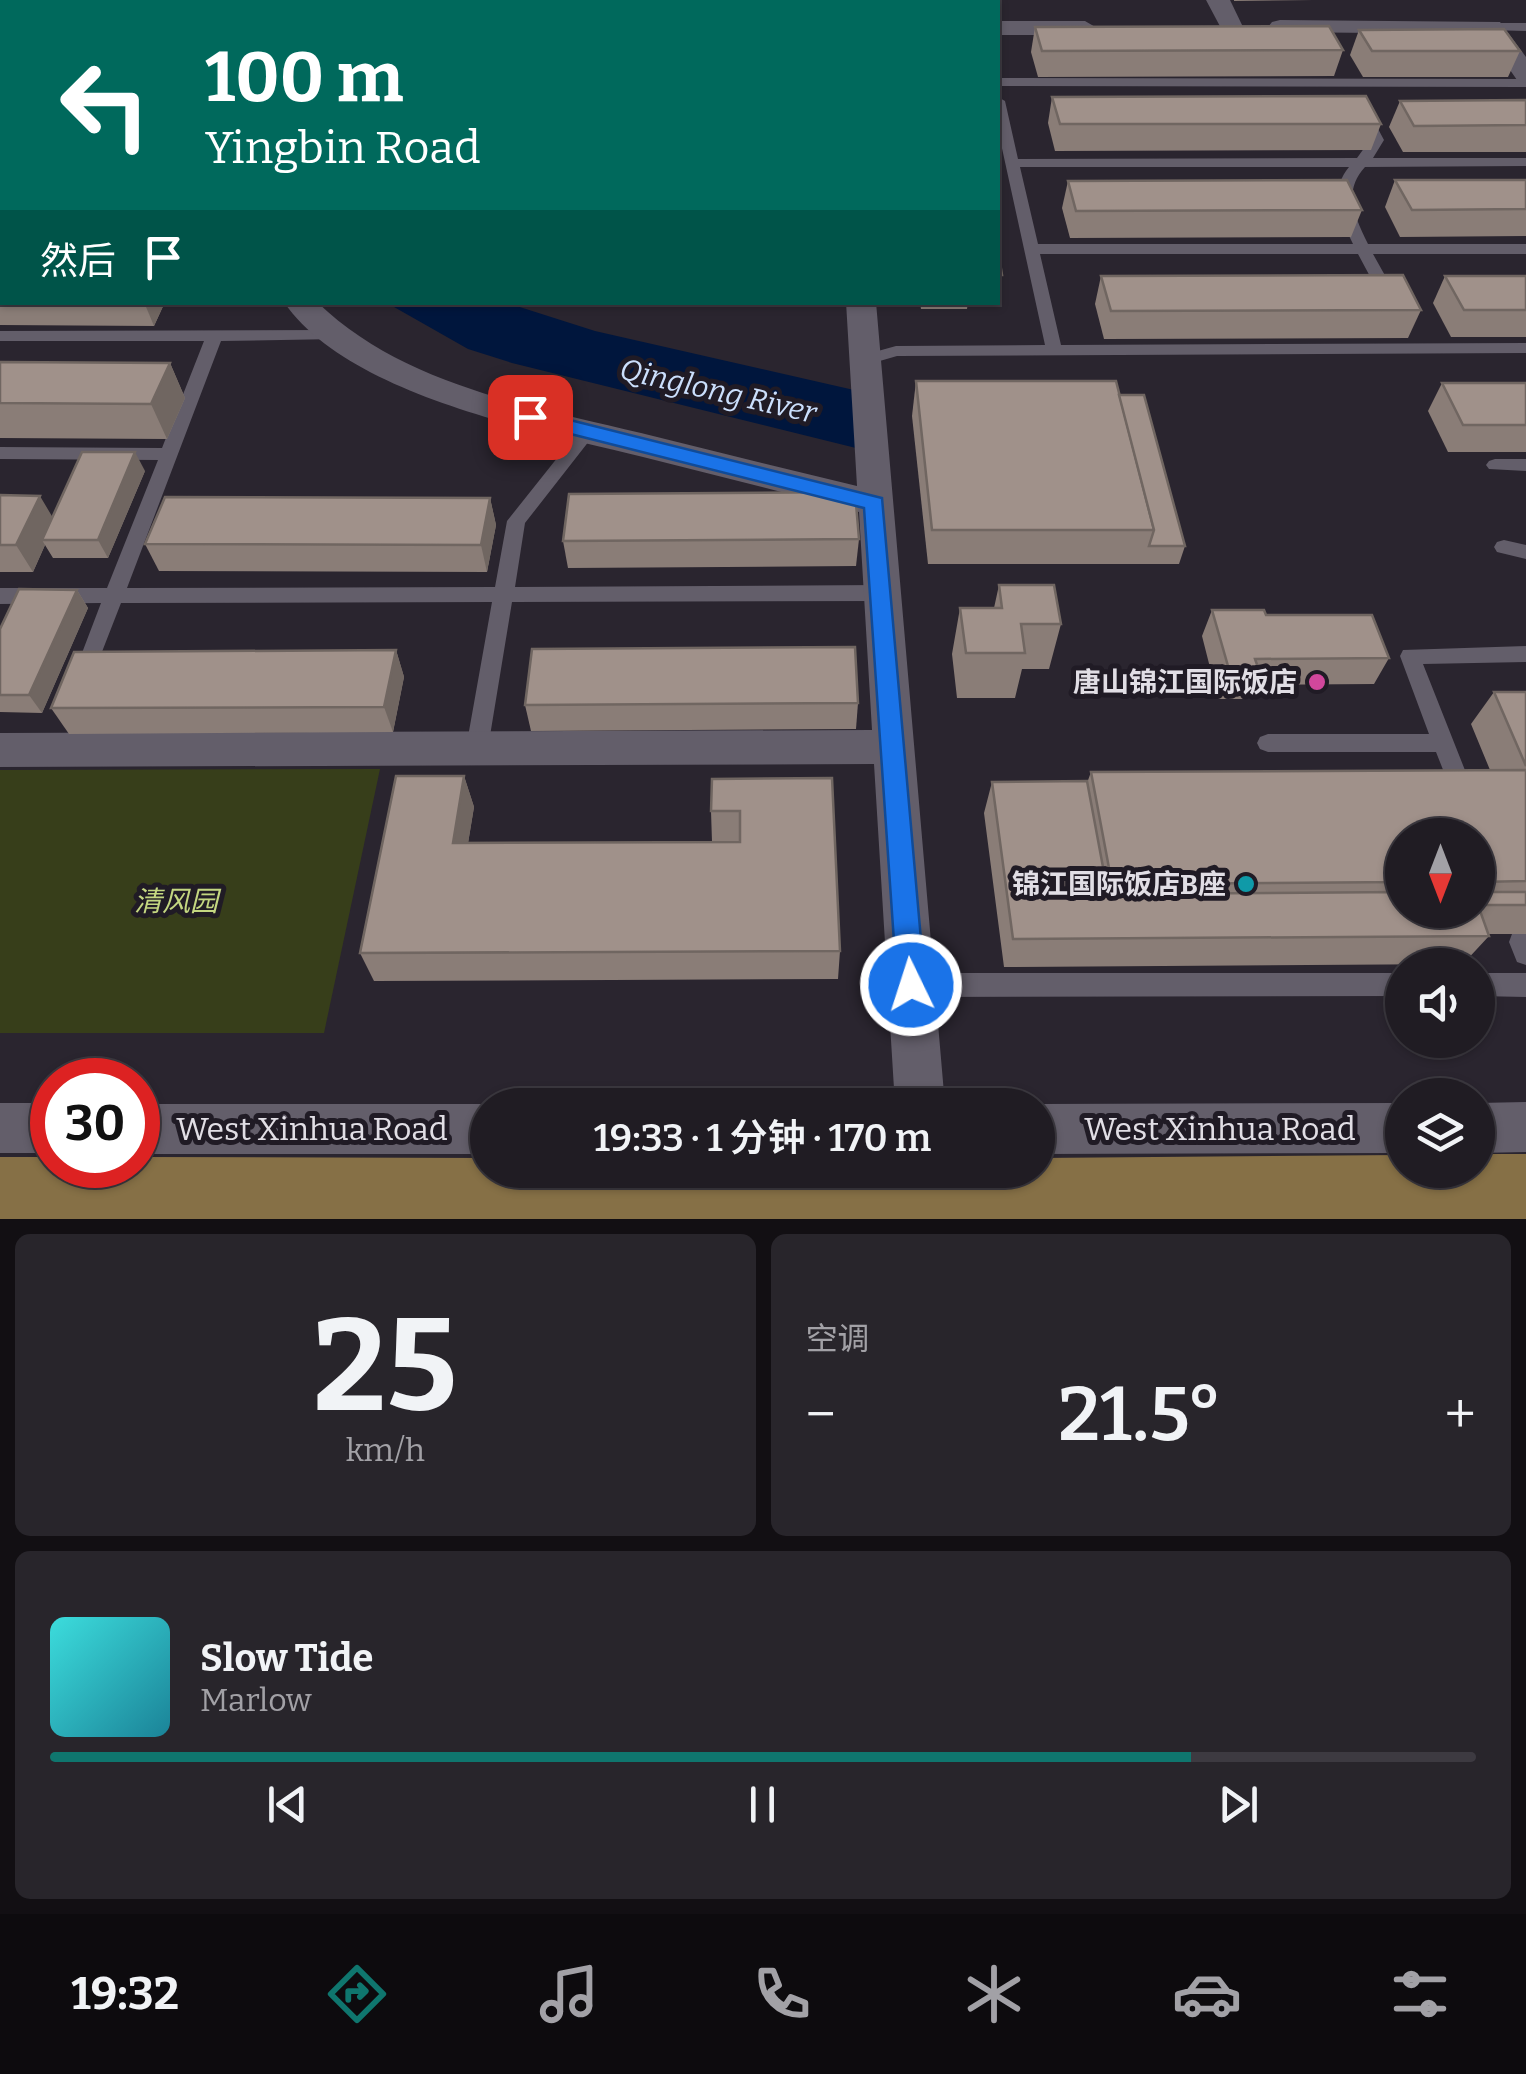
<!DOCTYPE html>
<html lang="zh">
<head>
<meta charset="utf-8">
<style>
	body { margin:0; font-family:Bitter,"Noto Sans SC",serif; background:#28252b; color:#f1f3f6; height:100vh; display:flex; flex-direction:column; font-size:38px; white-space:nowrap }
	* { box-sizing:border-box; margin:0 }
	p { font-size:32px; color:#a2a1a6 }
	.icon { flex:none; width:55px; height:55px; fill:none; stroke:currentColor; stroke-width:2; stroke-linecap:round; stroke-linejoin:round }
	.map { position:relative; height:1219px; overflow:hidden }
	.panel { display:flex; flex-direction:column; gap:15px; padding:15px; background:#120f13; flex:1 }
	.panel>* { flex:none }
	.banner { position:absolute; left:0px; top:0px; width:1000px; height:305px; box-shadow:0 2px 8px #0004,0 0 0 2px #3d3a41; background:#00695c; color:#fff; overflow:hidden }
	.needle { width:65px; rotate:180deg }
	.tools { position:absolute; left:1385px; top:818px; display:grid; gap:20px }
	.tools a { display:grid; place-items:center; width:110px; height:110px; border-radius:50%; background:#201c23; box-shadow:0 2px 8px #0004,0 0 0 2px #3d3a41; font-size:50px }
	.speed { position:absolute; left:30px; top:1058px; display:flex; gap:20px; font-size:50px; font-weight:700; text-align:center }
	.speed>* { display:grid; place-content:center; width:130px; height:130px; border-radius:50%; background:#201c23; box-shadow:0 2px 8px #0004,0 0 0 2px #3d3a41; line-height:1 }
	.speed .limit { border:15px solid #d22; background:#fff; color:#111 }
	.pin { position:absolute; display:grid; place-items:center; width:85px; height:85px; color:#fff; margin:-42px; border-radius:20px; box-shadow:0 5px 15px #0006 }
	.me { position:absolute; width:110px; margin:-55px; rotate:356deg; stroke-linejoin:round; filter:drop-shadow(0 0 8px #0008) }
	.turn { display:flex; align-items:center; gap:35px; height:210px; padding:0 40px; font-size:45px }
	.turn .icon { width:130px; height:130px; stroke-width:2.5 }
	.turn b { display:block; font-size:70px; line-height:85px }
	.then { display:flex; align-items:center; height:95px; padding:0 40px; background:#0003; gap:20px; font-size:38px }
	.big { font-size:75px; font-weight:600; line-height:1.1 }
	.panel .tile { flex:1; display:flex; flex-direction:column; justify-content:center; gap:15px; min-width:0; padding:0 35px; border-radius:15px; background:#28252b }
	.panel .dial { align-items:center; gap:0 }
	.dial b { font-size:130px; line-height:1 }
	.song { display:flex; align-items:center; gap:30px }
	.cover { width:120px; height:120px; border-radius:15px; background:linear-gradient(135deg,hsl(180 70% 55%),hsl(190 70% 35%)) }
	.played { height:10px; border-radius:5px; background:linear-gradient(90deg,#0f766e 80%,#3d3a41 80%) }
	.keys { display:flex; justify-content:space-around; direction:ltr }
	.heat { display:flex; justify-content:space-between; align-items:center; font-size:55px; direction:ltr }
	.panel .tiles { flex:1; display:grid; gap:15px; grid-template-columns:1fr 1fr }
	.tile:last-child { grid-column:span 2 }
	.trip { position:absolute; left:470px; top:1088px; width:585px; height:100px; border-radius:50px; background:#201c23; box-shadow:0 2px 8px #0004,0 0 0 2px #3d3a41; font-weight:600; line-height:100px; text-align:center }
	.tab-bar { display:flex; height:160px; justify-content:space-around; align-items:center; background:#0d0b0e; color:#a2a1a6 }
	.tab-bar .icon { width:70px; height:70px }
	.tab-bar .current { color:#0f766e }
	.tab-bar b { font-size:45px; color:#f1f3f6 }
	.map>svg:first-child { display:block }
	.green { fill:#373e1a }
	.water { fill:#00163d }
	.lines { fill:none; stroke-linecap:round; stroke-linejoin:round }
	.service { fill:#635e6a; fill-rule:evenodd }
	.minor { fill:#635e6a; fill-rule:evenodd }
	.primary { fill:#867046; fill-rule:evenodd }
	.wall { fill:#8a7d77; fill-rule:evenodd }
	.shaded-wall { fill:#706661 }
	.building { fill:#a0918a; stroke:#706661; stroke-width:2.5 }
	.route { fill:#1a73e8; stroke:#114b97; stroke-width:2.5 }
	.hotel-dot { fill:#d1479c; stroke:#201b25; stroke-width:4 }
	.culture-dot { fill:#0f9aa8; stroke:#201b25; stroke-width:4 }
	.labels { text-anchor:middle; stroke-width:10; stroke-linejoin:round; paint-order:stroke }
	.poi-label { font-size:28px; font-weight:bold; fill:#e1dee5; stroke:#201b25; text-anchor:end }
	.park-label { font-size:28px; font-style:italic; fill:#c4d781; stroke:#201b25 }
	.water-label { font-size:30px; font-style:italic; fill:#cbdffc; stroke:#201b25 }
	.near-street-label { font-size:32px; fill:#e1dee5; stroke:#201b25 }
</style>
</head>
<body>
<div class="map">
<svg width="1526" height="1219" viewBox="0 0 1526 1219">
	<rect width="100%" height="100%" fill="#2a252f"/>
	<path class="green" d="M380 769 324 1033H0V770Z"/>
	<path class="water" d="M387 303H507L595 331 854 390 860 449 512 363 468 349Z"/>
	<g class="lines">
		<g class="service">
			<path d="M313 0H326L327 2H315Z"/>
			<rect x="652" y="0" width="12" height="2"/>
			<path d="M951 0H963L964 2H952Z"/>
			<rect x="0" y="12" width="2" height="8"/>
			<path d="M1492 23H1526V31L1487 30V24Z"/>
			<path d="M998 78 1526 79V87L998 86Z"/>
			<path d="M998 97 1005 101 1018 159 1357 158 1370 140 1358 117 1365 113 1370 114 1384 140 1373 158H1526V166L1365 167C1342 192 1355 217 1368 244H1526V254H1373L1397 297 1389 302 1381 297 1358 254H1040L1061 345 1526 343V353L897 356 866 365 860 364V356L896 346 1045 345 998 130ZM1020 167H1349C1328 193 1340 217 1353 244H1038Z"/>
			<rect x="0" y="148" width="2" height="8"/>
			<path d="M0 231 2 232V241H0Z"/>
			<path d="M331 330 339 335 337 339 221 341 127 588 495 587 507 521 581 428H593L596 432 593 436 525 523 515 587 882 585 892 593 882 601 512 602 488 748 485 754 477 757 469 754 466 748 492 602 121 603 91 680H77L74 674 101 603 0 604V588H107L158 460 0 459V447L162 448 204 341H0V331Z"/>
			<path d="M1495 459H1526V471L1489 469 1486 465 1489 461Z"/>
			<path d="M1504 540 1526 545V559L1497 552 1494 547 1497 542Z"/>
			<path d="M1526 646V662L1423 664 1474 793 1471 800 1463 803 1455 800 1436 752H1268L1260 749 1257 743 1260 737 1268 734H1429L1400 656 1403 650Z"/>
			<path d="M1521 931 1526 933V965L1517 962 1509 942 1512 934Z"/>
			<path d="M911 973H1402V996L911 997 902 993 899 985 902 977Z"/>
			<path d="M1478 973H1526V997L1478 996Z"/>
		</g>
		<g class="minor">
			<path d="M135 0H159L160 2H137Z"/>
			<path d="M1206 0H1230L1243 27 1239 32H1223Z"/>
			<path d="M1280 20 1500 22 1526 57V83L1517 80 1485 34 1272 32 1268 27 1272 22Z"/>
			<path d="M998 21H1085L1097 28 1085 35H998Z"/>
			<path d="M0 73 2 74V89H0Z"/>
			<path d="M284 302H317C403 385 529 406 641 433 713 451 785 469 857 486L846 302H876L945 1105H895L874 764 0 767V733L872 730 859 512C787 493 715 475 643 457 539 431 348 396 284 302Z"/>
			<path d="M1526 1102V1152L1478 1153V1103Z"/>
			<rect x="0" y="1103" width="52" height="50"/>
			<path d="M1402 1103V1153L1038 1154V1104Z"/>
			<rect x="138" y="1104" width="350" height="50"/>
		</g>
		<path class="primary" d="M1478 1154H1526V1219H0V1157H52V1165H138V1157L488 1158V1170H1038V1158L1402 1155V1170H1478Z"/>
	</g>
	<g class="wall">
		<path d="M0 0H101L99 2H2V13H0Z"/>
		<path d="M398 0H555L554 2H399Z"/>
		<path d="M670 0H930V1Z"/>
		<path d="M1234 0H1313L1234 1Z"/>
		<rect x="0" y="27" width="2" height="49"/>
		<path d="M1035 27 1343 50 1334 76 1038 77 1031 52Z"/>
		<path d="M1359 30 1520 51 1508 77H1363L1350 55Z"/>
		<rect x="0" y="93" width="2" height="53"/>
		<path d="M1052 97 1381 124 1371 150 1055 151 1048 123Z"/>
		<path d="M1526 100V152H1403L1389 127 1400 101Z"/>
		<rect x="0" y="172" width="2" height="57"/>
		<path d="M1395 180H1526V236L1400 237 1385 207Z"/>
		<path d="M1068 181 1362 210 1351 237 1070 238 1062 208Z"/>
		<path d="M998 250 1002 275 999 294H998Z"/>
		<path d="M0 255H2V302H165L154 326 0 325Z"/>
		<path d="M1101 276 1421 310 1408 338 1104 339 1095 304Z"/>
		<path d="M1445 276H1526V337H1451L1433 303Z"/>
		<path d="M920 302H968L967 309H921Z"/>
		<path d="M0 362 170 363 185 398 167 439 0 438Z"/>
		<path d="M916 381 1119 395 1185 546 1179 564H928L912 416Z"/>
		<path d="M1442 383H1526V452H1448L1428 411Z"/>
		<path d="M145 471 108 558H53L45 545 33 572H0V495L52 517Z"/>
		<path d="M490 498 496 525 487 572 159 571 145 544Z"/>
		<path d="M859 539 856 566 568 568 563 541Z"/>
		<path d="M999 585 1061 624 1049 669H1022L1015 698H957L952 654 960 608H994Z"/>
		<path d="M77 590 88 608 42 713 0 712V629Z"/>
		<path d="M1212 610 1266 615 1389 658 1374 684 1254 685 1247 699H1218L1202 636Z"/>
		<path d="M396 650 404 677 393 732 69 734 51 708Z"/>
		<path d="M1494 692H1526V934H1489V936L1463 964 1004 967 984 813 992 782 1087 783 1091 772 1490 770 1471 724ZM1402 835H1478V910H1402Z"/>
		<path d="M858 703 856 729 531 731 525 705Z"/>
		<path d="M464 776 474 807 468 843 712 842 711 811 832 778 840 951 838 979 374 981 360 953Z"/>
	</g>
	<g class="shaded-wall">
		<path d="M144 302H165L154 326Z"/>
		<path d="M170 363 185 398 167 439 151 404Z"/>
		<path d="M135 452 145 471 108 558 98 540Z"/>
		<path d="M40 496 56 523 42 540 45 545 33 572 16 545Z"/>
		<path d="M490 498 496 525 487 572 481 545Z"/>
		<path d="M77 590 88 608 42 713 29 695Z"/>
		<path d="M396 650 404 677 393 732 384 707Z"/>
		<path d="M464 776 474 807 463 874 453 843Z"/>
	</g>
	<g class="building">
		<path d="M1329 26 1343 50 1042 51 1035 27Z"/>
		<rect x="0" y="27" width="2" height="23"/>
		<path d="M1504 29 1520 51H1372L1359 30Z"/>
		<rect x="0" y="93" width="2" height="27"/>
		<path d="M1366 96 1381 124H1060L1052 97Z"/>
		<path d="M1526 100V125L1414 126 1400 101Z"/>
		<rect x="0" y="172" width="2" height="30"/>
		<path d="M1347 180 1362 210 1076 211 1068 181Z"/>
		<path d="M1395 180H1526V209L1412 210Z"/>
		<path d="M998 250 1002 275H998Z"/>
		<rect x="0" y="255" width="2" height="35"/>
		<path d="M1403 275 1421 310 1111 311 1101 276Z"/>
		<path d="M1445 276H1526V310H1464Z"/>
		<path d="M0 362 170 363 151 404 0 403Z"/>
		<path d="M916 381H1116L1154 530H932Z"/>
		<path d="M1442 383H1526V425H1463Z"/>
		<path d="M1119 395H1144L1185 546H1149L1154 530Z"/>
		<path d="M82 452H135L98 540H42Z"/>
		<path d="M855 492 859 539 563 541 569 494Z"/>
		<path d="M0 495 40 496 16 545H0Z"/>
		<path d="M165 497 490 498 481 545 145 544Z"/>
		<path d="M999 585H1054L1061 624H1021L1025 653H966L960 608H1002Z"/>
		<path d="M19 589 77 590 29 695H0V629Z"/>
		<path d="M1212 610H1264L1266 615H1372L1389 658 1255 659 1260 673H1230Z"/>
		<path d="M855 647 858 703 525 705 532 649Z"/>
		<path d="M396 650 384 707 51 708 74 652Z"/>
		<path d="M1494 692H1526V766Z"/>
		<path d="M1526 770V881L1478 882V835H1402V882L1112 884 1091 772Z"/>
		<path d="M396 776H464L453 843 740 842V811H711L712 779 832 778 840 951 360 953Z"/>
		<path d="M1087 781 1108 894 1402 892V910H1478V892H1526V905H1478L1489 936 1013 939 992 782Z"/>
	</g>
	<path class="route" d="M530 410 882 498 925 985 921 994 911 998 901 994 897 985 864 508 523 422V412Z"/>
	<circle class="hotel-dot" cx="1317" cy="682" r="10"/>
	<circle class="culture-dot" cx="1246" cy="884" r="10"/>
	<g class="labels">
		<g class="poi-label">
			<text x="1297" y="692">唐山锦江国际饭店</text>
			<text x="1226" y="894">锦江国际饭店B座</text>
		</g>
		<g class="park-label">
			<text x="176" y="911">清风园</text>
		</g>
		<g class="water-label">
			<text transform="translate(718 391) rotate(13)" y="10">Qinglong River</text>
		</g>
		<g class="near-street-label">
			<text x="312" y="1140">West Xinhua Road</text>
			<text x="1220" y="1140">West Xinhua Road</text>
		</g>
	</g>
</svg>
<div class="tools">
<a><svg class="needle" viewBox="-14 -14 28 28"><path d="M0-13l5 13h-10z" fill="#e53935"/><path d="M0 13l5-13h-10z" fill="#a2a1a6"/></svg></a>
<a><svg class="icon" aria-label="sound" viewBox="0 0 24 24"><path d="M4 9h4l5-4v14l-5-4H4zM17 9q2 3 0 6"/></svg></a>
<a><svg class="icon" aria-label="layers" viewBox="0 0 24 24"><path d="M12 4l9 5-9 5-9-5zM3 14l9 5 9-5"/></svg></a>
</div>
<div class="speed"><div class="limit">30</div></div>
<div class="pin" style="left:530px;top:417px;background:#d93025"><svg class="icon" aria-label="arrive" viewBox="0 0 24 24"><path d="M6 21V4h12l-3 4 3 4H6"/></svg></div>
<svg class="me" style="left:911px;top:985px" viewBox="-20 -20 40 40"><circle r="17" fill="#1a73e8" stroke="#fff" stroke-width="3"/><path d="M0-11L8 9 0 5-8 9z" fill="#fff"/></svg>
<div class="trip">19:33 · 1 分钟 · 170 m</div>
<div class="banner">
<div class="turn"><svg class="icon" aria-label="left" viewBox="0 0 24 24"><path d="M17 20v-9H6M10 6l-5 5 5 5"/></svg><div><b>100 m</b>Yingbin Road</div></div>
<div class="then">然后<svg class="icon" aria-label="arrive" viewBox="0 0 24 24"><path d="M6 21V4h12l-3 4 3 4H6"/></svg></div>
</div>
</div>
<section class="panel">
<div class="tiles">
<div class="tile dial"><b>25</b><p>km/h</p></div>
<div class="tile"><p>空调</p>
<div class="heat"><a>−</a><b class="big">21.5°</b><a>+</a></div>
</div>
<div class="tile">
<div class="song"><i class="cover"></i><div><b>Slow Tide</b><p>Marlow</p></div></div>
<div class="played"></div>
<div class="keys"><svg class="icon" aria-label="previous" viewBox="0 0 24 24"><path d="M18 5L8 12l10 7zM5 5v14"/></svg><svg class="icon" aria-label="pause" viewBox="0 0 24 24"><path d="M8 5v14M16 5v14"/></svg><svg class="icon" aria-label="next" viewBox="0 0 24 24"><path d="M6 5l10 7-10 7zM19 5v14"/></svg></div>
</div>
</div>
</section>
<nav class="tab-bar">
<b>19:32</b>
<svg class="icon current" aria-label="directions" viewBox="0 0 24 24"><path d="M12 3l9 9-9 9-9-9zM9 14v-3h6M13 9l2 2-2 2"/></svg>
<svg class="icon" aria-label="music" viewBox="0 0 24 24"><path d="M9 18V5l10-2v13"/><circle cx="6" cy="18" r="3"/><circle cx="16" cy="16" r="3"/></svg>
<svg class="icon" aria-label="phone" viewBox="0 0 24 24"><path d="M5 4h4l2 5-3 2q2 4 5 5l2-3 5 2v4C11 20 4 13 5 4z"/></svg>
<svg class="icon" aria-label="climate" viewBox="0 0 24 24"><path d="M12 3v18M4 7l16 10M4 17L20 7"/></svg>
<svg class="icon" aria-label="car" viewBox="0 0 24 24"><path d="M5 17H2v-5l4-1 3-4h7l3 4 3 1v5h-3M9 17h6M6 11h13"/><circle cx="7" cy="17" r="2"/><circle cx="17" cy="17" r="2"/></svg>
<svg class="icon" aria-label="filters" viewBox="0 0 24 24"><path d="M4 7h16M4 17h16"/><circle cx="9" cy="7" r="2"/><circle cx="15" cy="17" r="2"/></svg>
</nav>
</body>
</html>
